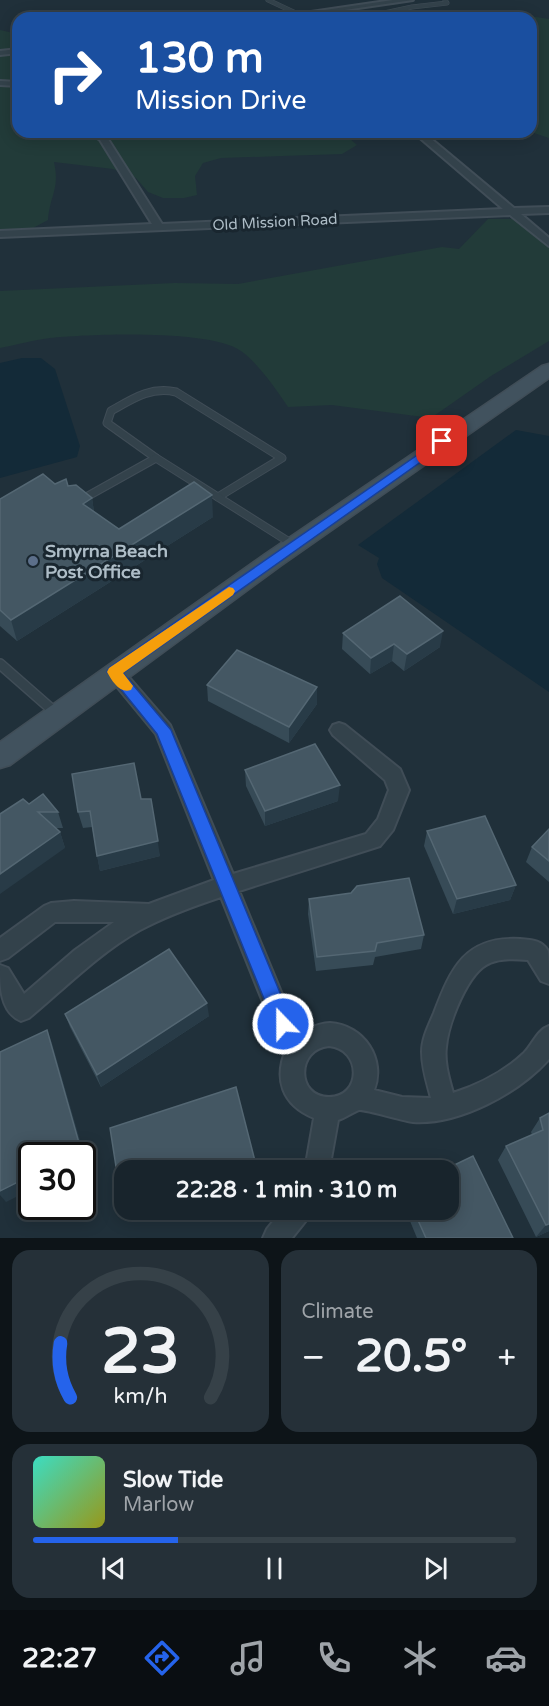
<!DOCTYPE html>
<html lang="en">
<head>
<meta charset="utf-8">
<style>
	body { margin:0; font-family:"Varela Round",sans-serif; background:#253038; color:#f1f3f6; height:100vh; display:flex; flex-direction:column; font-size:22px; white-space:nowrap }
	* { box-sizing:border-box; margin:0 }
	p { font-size:20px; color:#9fa4a9 }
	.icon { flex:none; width:33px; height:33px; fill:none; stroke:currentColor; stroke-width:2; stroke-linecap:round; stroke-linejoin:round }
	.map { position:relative; height:1238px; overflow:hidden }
	.details { display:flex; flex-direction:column; gap:12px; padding:12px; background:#0d1418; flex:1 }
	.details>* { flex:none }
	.hud { position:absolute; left:12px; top:12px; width:525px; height:126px; border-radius:18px; box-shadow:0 3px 15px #0003,0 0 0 2px #364148; background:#1a4fa0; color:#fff; overflow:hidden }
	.speed { position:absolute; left:18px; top:1142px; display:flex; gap:12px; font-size:30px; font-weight:700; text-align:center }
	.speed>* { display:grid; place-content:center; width:78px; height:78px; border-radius:50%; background:#18242c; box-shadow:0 3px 15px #0003,0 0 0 2px #364148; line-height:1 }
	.speed .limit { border:3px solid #111; border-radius:9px; background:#fff; color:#111 }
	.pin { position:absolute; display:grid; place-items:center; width:51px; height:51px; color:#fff; margin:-26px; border-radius:12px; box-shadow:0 3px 9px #0006 }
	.me { position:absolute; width:66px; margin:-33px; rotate:338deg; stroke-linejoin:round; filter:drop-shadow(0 0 4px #0008) }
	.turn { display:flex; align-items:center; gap:21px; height:126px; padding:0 24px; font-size:27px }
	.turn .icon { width:78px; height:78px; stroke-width:2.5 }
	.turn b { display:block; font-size:42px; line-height:51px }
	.big { font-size:45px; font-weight:700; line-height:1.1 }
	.details .tile { flex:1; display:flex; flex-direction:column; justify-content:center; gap:9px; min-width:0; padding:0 21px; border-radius:18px; background:#253038 }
	.details .dial { align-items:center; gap:0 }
	.dial svg { height:156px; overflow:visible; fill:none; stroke:#364148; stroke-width:7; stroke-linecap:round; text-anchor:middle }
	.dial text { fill:#f1f3f6; stroke:none }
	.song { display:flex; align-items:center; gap:18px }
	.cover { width:72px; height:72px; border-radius:9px; background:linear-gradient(135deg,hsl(170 70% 55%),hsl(60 70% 35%)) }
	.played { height:6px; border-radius:3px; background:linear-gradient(90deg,#2563eb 30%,#364148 30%) }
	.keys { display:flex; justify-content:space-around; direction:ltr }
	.heat { display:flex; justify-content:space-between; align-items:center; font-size:33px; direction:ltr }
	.details .tiles { flex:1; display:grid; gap:12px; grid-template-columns:1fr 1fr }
	.tile:last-child { grid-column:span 2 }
	.trip { position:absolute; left:114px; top:1160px; width:345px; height:60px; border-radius:18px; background:#18242c; box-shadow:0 3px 15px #0003,0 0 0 2px #364148; font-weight:700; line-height:60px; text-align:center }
	.menu { display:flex; height:96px; justify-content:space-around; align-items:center; background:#0a0e12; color:#9fa4a9 }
	.menu .icon { width:42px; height:42px }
	.menu .on { color:#2563eb }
	.menu b { font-size:27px; color:#f1f3f6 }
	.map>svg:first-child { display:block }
	.green { fill:#223b39 }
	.water { fill:#132a38 }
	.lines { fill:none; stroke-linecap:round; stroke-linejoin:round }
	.lane-far2-casing { stroke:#404d57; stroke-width:5 }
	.lane-far1-casing { stroke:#404d57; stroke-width:9 }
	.lane-casing { stroke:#404d57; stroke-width:12 }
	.street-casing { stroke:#404d57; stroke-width:4 }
	.secondary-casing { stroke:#404d57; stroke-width:3 }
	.lane-far2 { stroke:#33424b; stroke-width:4 }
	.lane-far1 { stroke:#33424b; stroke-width:7 }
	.lane { stroke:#33424b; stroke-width:9 }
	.street { fill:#33424b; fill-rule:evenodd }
	.secondary { fill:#41525e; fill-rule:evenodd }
	.wall { fill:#374b57 }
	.shaded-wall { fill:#283b47 }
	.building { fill:#445763; stroke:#546773; stroke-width:1.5 }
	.route { fill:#2563eb; stroke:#184099; stroke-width:1.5 }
	.slow { fill:#f59e0b }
	.service-dot { fill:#5c6f8a; stroke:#19262f; stroke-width:2 }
	.labels { text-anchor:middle; stroke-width:6; stroke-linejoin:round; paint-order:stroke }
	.far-street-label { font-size:15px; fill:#aebdc7; stroke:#19262f }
	.poi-label { font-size:18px; font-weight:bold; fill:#aebdc7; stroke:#19262f; text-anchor:start }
</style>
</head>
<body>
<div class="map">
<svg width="549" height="1238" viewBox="0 0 549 1238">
	<rect width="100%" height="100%" fill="#20303a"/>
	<g class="green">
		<path d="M524 15 549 19V138L531 132V18H497Z"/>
		<path d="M0 30 18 34V132H215L185 138 331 135 349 138 357 145 342 154 221 158 203 163 195 176 197 195 184 198H163L148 192 136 178 113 169 54 162C60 189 50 195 48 220L31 229 0 230Z"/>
		<path d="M488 219H515L549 246V341L491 376 431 418 332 405 288 407C276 389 258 363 241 351 211 329 88 334 50 338 33 340 16 345 0 348V291L175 283 238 284 442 247 459 249Z"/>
	</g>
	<g class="water">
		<path d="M22 358H41L55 369 80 446 77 457 0 478V363Z"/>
		<path d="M516 430 549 436V692L382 578 377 564 379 558 358 545Z"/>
	</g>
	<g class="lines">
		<g class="lane-far2-casing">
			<g id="lane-far2">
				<path d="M268 0 300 15"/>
				<path d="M33 18 44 16 58 18"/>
				<path d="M361 18 412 7 447 3 445 0"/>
			</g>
		</g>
		<g class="lane-far1-casing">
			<g id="lane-far1">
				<path d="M156 458 107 423 111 411C132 399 151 386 176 392L282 458 218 497"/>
				<path d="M79 501 156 458 294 545"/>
			</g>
		</g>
		<g class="lane-casing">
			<path id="lane" d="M0 664 57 714"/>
		</g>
		<g class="street-casing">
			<g id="street">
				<path d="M393 0H413L290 18H270Z"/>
				<path d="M18 49V53L0 55V51Z"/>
				<path d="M0 81 18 82V86L0 85Z"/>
				<path d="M89 132H100L106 136 162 224 503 209 413 132H423L514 208 549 207V213L521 214 549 238V246L510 215 0 237V231L152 224 100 140Z"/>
				<path d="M114 665 120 667 170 725 233 874 366 834 378 819 389 790 385 780 333 735 330 730 333 725 339 723 345 725 400 769 409 790 393 830 380 846 239 891 291 1016 303 1031C312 1027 321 1023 330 1023 364 1025 386 1059 374 1090L402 1097 431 1098C427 1083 422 1068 422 1052 422 1038 429 1025 434 1013 451 968 465 936 520 939 531 940 542 940 548 951 549 959 549 975 549 984L541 981 528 960C516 959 502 958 490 963 468 971 448 1024 446 1047 444 1062 449 1078 453 1093 478 1085 505 1071 524 1053 533 1044 537 1030 549 1026V1059C519 1093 459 1125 413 1122 403 1121 365 1109 359 1110 353 1112 345 1118 338 1120L329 1170H305L314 1118C282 1105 273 1079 287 1047L275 1032 221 897C194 906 166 916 140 930 99 953 65 988 29 1018L21 1021C0 1012 0 986 0 965L8 968 24 994 75 950 114 922H55L8 958 0 961V938L44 906 51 903 74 901 149 904 214 880 156 734 105 672 108 667ZM329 1046C362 1049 362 1097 329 1097 296 1097 296 1049 329 1046Z"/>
				<path d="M283 1209H312L308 1218 292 1238H263L267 1229Z"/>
			</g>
		</g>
		<g class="secondary-casing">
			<path id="secondary" d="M549 364V378L280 566 10 765 0 768V742L264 555 542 366Z"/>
		</g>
		<use href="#lane-far2" class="lane-far2"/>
		<use href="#lane-far1" class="lane-far1"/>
		<use href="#lane" class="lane"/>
		<use href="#street" class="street"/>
		<use href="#secondary" class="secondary"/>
	</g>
	<g class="wall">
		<path d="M55 484 68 486 92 498 94 512 119 529 213 517 17 641 0 626V499Z"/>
		<path d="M343 633 440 647 404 671 392 661 370 674 342 649Z"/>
		<path d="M207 685 317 687V704L289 743 208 701Z"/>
		<path d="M245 770 338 801 265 826 246 786Z"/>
		<path d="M141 799 160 856 100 871 92 827 83 828 78 812Z"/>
		<path d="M29 804 58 812 63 828H55L60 832 65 848Z"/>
		<path d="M549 829V882L526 862 532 847Z"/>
		<path d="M427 831 516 885 510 900 453 914 424 846Z"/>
		<path d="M309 899 424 935 421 949 375 957 373 965 316 971 308 914Z"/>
		<path d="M65 1014 209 1016 101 1087 70 1027Z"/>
		<path d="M549 1113V1231L536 1237 498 1160 506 1146 532 1135 531 1132 540 1118Z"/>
		<path d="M405 1209H448L513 1238H417Z"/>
	</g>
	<g class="shaded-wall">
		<path d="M212 495 213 517 17 641 11 620Z"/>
		<path d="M92 498 95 519 83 504Z"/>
		<path d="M443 631 440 647 404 671 407 654Z"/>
		<path d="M394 644 392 661 370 674 371 658Z"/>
		<path d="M317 687V704L289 743V727Z"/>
		<path d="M340 785 338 801 265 826V811Z"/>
		<path d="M151 799 160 856 100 871 97 856Z"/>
		<path d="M60 832 65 848 0 894V874Z"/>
		<path d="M516 885 510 900 453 914 457 899Z"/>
		<path d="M207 1003 209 1016 101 1087 97 1075Z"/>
		<path d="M47 1030 52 1043 86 1161 82 1163V1155H72Z"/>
		<path d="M255 1161 256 1170H227Z"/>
		<path d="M32 1175V1189L6 1202 0 1195V1191Z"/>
		<path d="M124 1204V1209H143L126 1214 122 1205Z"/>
		<path d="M549 1224V1231L536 1237 546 1225Z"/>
	</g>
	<g class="building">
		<path d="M43 474 55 484 66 479 68 486 76 485 92 498 83 504 119 529 194 482 212 495 11 620 0 610V499Z"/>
		<path d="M400 596 443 631 407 654 394 644 371 658 343 633Z"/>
		<path d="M237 650 317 687 289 727 207 685Z"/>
		<path d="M315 744 340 785 265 811 245 770Z"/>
		<path d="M134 763 141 799H151L158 841 97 856 90 811 78 812 72 774Z"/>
		<path d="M43 794 58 812H38L60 832 0 874V814L23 799 29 804Z"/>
		<path d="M485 816 516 885 457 899 427 831Z"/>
		<path d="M549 829V861L532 847Z"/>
		<path d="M409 878 424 935 377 943 375 951 317 957 309 899 351 893 357 886Z"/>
		<path d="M169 949 207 1003 97 1075 65 1014Z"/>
		<path d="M47 1030 81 1150 72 1155H32V1175L0 1191V1052Z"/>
		<path d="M236 1087 255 1161 227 1170H124V1204L122 1205 110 1128Z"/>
		<path d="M549 1113V1224L546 1225 506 1146 543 1130 540 1118Z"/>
		<path d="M473 1156 513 1238H426L413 1209H448V1170H444Z"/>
	</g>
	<path class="route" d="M442 438 446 439V444L123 673 171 730 293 1024 290 1031 283 1033 277 1031 157 734 107 672 109 668Z"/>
	<path class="slow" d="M229 587 233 588 235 591 233 595 123 673 133 686 131 690C120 694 112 681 107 672L109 668Z"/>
	<circle class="service-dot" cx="33" cy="561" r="6"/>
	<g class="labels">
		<g class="far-street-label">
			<text transform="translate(275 222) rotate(-3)" y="5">Old Mission Road</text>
		</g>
		<g class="poi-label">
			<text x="45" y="557">Smyrna Beach<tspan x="45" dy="21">Post Office</tspan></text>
		</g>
	</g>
</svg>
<div class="speed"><div class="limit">30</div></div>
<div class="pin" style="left:442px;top:441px;background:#d93025"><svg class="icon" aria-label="arrive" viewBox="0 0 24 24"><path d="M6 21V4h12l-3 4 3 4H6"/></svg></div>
<svg class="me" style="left:283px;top:1024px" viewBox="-20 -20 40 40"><circle r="17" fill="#2563eb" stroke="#fff" stroke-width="3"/><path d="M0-11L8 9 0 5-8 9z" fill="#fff"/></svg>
<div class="trip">22:28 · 1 min · 310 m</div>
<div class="hud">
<div class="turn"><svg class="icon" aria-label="right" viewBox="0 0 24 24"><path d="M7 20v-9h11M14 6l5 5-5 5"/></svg><div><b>130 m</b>Mission Drive</div></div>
</div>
</div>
<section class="details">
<div class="tiles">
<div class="tile dial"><svg viewBox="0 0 100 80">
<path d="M14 69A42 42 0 1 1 86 69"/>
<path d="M14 69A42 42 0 0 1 9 41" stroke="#2563eb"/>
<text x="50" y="56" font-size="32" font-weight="700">23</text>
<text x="50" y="72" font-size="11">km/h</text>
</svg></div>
<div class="tile"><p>Climate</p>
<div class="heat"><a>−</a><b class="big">20.5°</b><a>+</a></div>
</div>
<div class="tile">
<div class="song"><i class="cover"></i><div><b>Slow Tide</b><p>Marlow</p></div></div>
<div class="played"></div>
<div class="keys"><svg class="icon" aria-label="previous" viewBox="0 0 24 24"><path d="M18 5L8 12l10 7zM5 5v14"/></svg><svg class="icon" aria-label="pause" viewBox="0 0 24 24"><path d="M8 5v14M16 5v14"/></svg><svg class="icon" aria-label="next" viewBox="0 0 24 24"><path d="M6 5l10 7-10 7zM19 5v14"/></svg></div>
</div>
</div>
</section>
<nav class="menu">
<b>22:27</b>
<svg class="icon on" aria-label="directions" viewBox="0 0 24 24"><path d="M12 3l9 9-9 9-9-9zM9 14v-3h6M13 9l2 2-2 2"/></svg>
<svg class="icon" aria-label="music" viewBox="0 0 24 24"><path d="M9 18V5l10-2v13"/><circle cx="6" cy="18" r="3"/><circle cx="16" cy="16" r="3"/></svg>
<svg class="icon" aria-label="phone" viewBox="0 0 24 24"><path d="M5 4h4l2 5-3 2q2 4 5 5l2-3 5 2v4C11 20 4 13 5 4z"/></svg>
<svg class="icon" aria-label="climate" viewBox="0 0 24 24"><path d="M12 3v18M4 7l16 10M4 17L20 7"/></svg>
<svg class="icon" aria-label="car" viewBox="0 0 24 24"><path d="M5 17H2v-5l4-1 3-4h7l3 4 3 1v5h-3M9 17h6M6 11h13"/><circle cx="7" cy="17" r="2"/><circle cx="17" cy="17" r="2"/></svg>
</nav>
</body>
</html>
